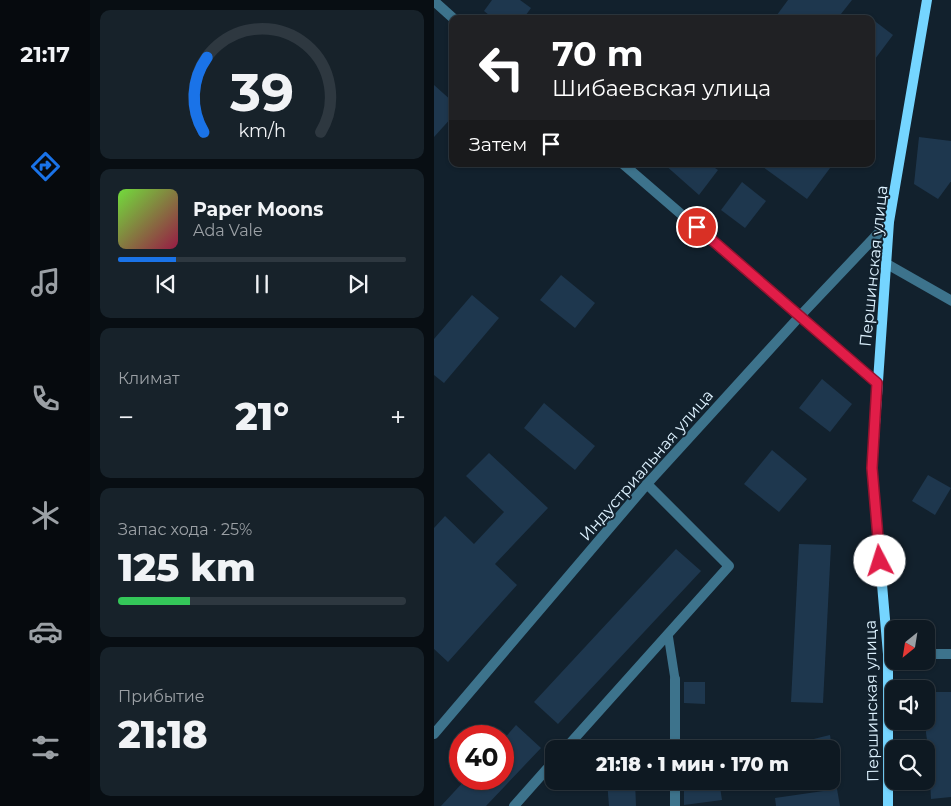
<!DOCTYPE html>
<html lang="ru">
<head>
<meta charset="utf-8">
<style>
	body { margin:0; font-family:Montserrat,sans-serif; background:#17222a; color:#f1f3f6; height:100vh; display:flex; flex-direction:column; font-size:19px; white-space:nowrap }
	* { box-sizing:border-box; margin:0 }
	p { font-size:16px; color:#9ba0a5 }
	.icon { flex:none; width:28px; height:28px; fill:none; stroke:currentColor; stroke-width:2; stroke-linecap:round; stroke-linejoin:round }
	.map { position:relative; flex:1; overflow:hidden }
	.sheet { display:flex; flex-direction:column; gap:10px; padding:10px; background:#080e13; width:344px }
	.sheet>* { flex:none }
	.guide { position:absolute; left:15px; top:15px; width:426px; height:152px; border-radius:10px; box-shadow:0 1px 4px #0004,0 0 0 1px #2e3840; background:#202124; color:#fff; overflow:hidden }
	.needle { width:32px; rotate:210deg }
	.fabs { position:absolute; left:451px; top:620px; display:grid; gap:10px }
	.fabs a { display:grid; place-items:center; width:50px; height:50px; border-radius:10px; background:#0e1922; box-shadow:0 1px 4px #0004,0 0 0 1px #2e3840; font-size:25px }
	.speed { position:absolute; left:15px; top:725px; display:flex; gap:10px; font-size:25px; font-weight:700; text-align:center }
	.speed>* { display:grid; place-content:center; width:65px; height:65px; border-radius:50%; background:#0e1922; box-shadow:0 1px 4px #0004,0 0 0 1px #2e3840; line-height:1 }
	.speed .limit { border:8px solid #d22; background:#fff; color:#111 }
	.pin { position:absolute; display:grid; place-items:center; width:42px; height:42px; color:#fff; margin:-21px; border:2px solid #fff; border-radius:50%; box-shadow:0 1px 5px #0007 }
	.me { position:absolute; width:55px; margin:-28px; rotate:355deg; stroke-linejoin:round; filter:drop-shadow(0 0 4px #0008) }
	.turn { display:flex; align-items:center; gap:18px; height:105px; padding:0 20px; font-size:22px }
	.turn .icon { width:65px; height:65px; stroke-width:2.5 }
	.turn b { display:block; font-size:35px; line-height:42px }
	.then { display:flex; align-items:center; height:48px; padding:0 20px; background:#0003; gap:10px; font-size:19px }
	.big { font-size:38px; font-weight:800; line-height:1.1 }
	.sheet .tile { flex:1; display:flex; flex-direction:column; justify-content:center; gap:8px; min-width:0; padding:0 18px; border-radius:10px; background:#17222a }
	.sheet .dial { align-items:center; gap:0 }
	.dial svg { height:130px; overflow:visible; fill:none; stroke:#2e3840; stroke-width:7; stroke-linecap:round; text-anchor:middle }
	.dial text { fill:#f1f3f6; stroke:none }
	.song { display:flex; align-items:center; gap:15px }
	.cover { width:60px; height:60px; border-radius:8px; background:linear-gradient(135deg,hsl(100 70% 55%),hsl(340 70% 35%)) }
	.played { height:5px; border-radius:2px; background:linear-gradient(90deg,#1a73e8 20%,#2e3840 20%) }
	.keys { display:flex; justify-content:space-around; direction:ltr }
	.heat { display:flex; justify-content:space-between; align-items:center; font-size:28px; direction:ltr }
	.charge { height:8px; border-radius:4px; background:linear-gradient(90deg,#34c759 25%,#2e3840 0) }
	.trip { position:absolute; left:111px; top:740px; width:295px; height:50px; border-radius:10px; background:#0e1922; box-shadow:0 1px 4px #0004,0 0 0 1px #2e3840; font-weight:800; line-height:50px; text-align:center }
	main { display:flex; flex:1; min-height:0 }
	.tab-bar { display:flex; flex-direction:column; width:90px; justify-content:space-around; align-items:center; background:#060a0e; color:#9ba0a5 }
	.tab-bar .icon { width:35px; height:35px }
	.tab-bar .on { color:#1a73e8 }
	.tab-bar b { font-size:22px; color:#f1f3f6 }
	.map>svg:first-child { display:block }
	.building { fill:#1e374e }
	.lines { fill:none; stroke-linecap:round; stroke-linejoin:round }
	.lane { stroke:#3d738c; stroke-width:9 }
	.street { stroke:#3d738c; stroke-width:10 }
	.secondary { stroke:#75d5ff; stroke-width:10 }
	.route-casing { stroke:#92132f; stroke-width:12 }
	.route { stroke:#e11d48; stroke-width:9 }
	.labels { text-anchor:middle; stroke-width:4; stroke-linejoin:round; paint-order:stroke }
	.street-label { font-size:16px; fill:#def2ff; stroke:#12212d }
</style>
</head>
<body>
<main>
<nav class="tab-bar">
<b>21:17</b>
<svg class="icon on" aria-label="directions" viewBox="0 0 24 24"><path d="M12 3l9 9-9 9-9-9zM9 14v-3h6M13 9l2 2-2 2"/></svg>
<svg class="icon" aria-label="music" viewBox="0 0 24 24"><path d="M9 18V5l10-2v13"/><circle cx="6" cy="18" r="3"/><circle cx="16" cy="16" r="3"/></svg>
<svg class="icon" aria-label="phone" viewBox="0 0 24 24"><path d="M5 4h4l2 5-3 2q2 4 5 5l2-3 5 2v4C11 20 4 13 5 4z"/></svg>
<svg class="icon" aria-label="climate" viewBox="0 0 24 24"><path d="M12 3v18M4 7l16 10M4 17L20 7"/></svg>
<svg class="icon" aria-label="car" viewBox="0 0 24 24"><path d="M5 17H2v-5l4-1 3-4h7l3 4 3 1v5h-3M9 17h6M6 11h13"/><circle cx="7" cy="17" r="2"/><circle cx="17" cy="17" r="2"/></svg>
<svg class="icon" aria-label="filters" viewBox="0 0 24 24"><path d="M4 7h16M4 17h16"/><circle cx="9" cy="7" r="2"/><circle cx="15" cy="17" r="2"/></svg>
</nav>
<section class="sheet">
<div class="tile dial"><svg viewBox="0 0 100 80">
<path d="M14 69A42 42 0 1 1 86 69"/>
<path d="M14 69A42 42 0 0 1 16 23" stroke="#1a73e8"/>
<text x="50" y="56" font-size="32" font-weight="700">39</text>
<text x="50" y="72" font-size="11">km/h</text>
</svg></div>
<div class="tile">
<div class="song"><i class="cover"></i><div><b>Paper Moons</b><p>Ada Vale</p></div></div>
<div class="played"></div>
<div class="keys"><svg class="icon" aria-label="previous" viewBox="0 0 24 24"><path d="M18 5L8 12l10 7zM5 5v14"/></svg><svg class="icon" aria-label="pause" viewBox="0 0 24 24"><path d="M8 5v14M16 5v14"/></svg><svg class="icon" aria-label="next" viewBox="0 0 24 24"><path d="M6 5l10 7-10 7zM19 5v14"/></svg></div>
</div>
<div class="tile"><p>Климат</p>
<div class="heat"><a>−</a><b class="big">21°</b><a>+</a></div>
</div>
<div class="tile"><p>Запас хода · 25%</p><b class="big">125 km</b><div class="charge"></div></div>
<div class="tile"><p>Прибытие</p><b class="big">21:18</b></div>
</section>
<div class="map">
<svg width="518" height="806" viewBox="0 0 518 806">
	<rect width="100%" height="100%" fill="#12212d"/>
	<g class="building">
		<path d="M58 0H86L97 8 89 19H60L50 11Z"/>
		<path d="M354 0H418L403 19H340Z"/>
		<path d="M438 19 459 35 438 63Z"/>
		<path d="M0 85 19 102V116L0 137Z"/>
		<path d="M485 137 518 141V180L504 199 480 184Z"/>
		<path d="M230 164H275L284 170 265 195Z"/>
		<path d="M325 164H399L373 199Z"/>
		<path d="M308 182 332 201 311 228 287 210Z"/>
		<path d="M127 275 161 303 141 328 106 300Z"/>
		<path d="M38 295 65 318 10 383 0 375V339Z"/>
		<path d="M388 379 418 404 396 432 365 408Z"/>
		<path d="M110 403 161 446 141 470 90 428Z"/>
		<path d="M338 450 373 479 345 512 310 484Z"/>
		<path d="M55 453 114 508 61 564 83 585 14 662 0 649V528L11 516 40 544 70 512 32 476Z"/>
		<path d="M494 475 517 488 501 515 478 501Z"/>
		<path d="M365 544 397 545 389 703 357 702Z"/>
		<path d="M242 549 267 571 124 724 100 702Z"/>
		<path d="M250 682H271V704L250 703Z"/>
		<path d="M493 692H518V797L497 799 496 780H499L492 733Z"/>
		<path d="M82 725 107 748 52 806H7L32 779H69V740Z"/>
		<path d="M396 735 398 749H360L359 744Z"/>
		<path d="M173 781H201L202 806H175Z"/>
		<path d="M286 787 288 800 250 805V788Z"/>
		<path d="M403 789 406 806H342L341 798Z"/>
	</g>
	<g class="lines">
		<path class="lane" d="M234 634 241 679"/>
		<g class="street">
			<path d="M0 1 20 19"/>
			<path d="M189 164 443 383"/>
			<path d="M453 264 518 301"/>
			<path d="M492 654H518"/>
			<path d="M0 734 213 484 366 316 455 222"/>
			<path d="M131 749 295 566 213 484"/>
			<path d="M241 749V679"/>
			<path d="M80 806 120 761"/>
			<path d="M241 806V781"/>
		</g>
		<path class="secondary" d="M454 806V654L438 468 455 222 493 0"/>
	</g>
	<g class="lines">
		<g class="route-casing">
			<path id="route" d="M263 227 443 383 438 468 446 561"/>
		</g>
		<use href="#route" class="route"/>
	</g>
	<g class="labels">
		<g class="street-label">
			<text transform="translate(439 266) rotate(-84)" y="6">Першинская улица</text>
			<text transform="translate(212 465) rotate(-49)" y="6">Индустриальная улица</text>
			<text transform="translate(437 701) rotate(-91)" y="6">Першинская улица</text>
		</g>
	</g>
</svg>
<div class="fabs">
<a><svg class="needle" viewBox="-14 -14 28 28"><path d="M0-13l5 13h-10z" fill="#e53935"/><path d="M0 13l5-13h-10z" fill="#9ba0a5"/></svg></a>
<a><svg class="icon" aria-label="sound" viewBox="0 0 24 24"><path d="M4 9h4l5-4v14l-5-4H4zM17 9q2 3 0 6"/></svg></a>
<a><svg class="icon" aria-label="search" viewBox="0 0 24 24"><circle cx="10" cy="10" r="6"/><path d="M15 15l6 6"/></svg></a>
</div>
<div class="speed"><div class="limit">40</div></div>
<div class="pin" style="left:263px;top:227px;background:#d93025"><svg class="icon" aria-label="arrive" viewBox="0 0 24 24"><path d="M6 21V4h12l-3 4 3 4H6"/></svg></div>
<svg class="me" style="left:446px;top:561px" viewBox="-20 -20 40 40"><circle r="19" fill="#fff"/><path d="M0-13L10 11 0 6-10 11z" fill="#e11d48"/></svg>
<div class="trip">21:18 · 1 мин · 170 m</div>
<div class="guide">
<div class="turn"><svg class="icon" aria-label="left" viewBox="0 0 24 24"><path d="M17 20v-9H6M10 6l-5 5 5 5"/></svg><div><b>70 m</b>Шибаевская улица</div></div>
<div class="then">Затем<svg class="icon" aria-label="arrive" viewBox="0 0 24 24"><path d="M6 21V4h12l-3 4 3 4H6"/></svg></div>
</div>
</div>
</main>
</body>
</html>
